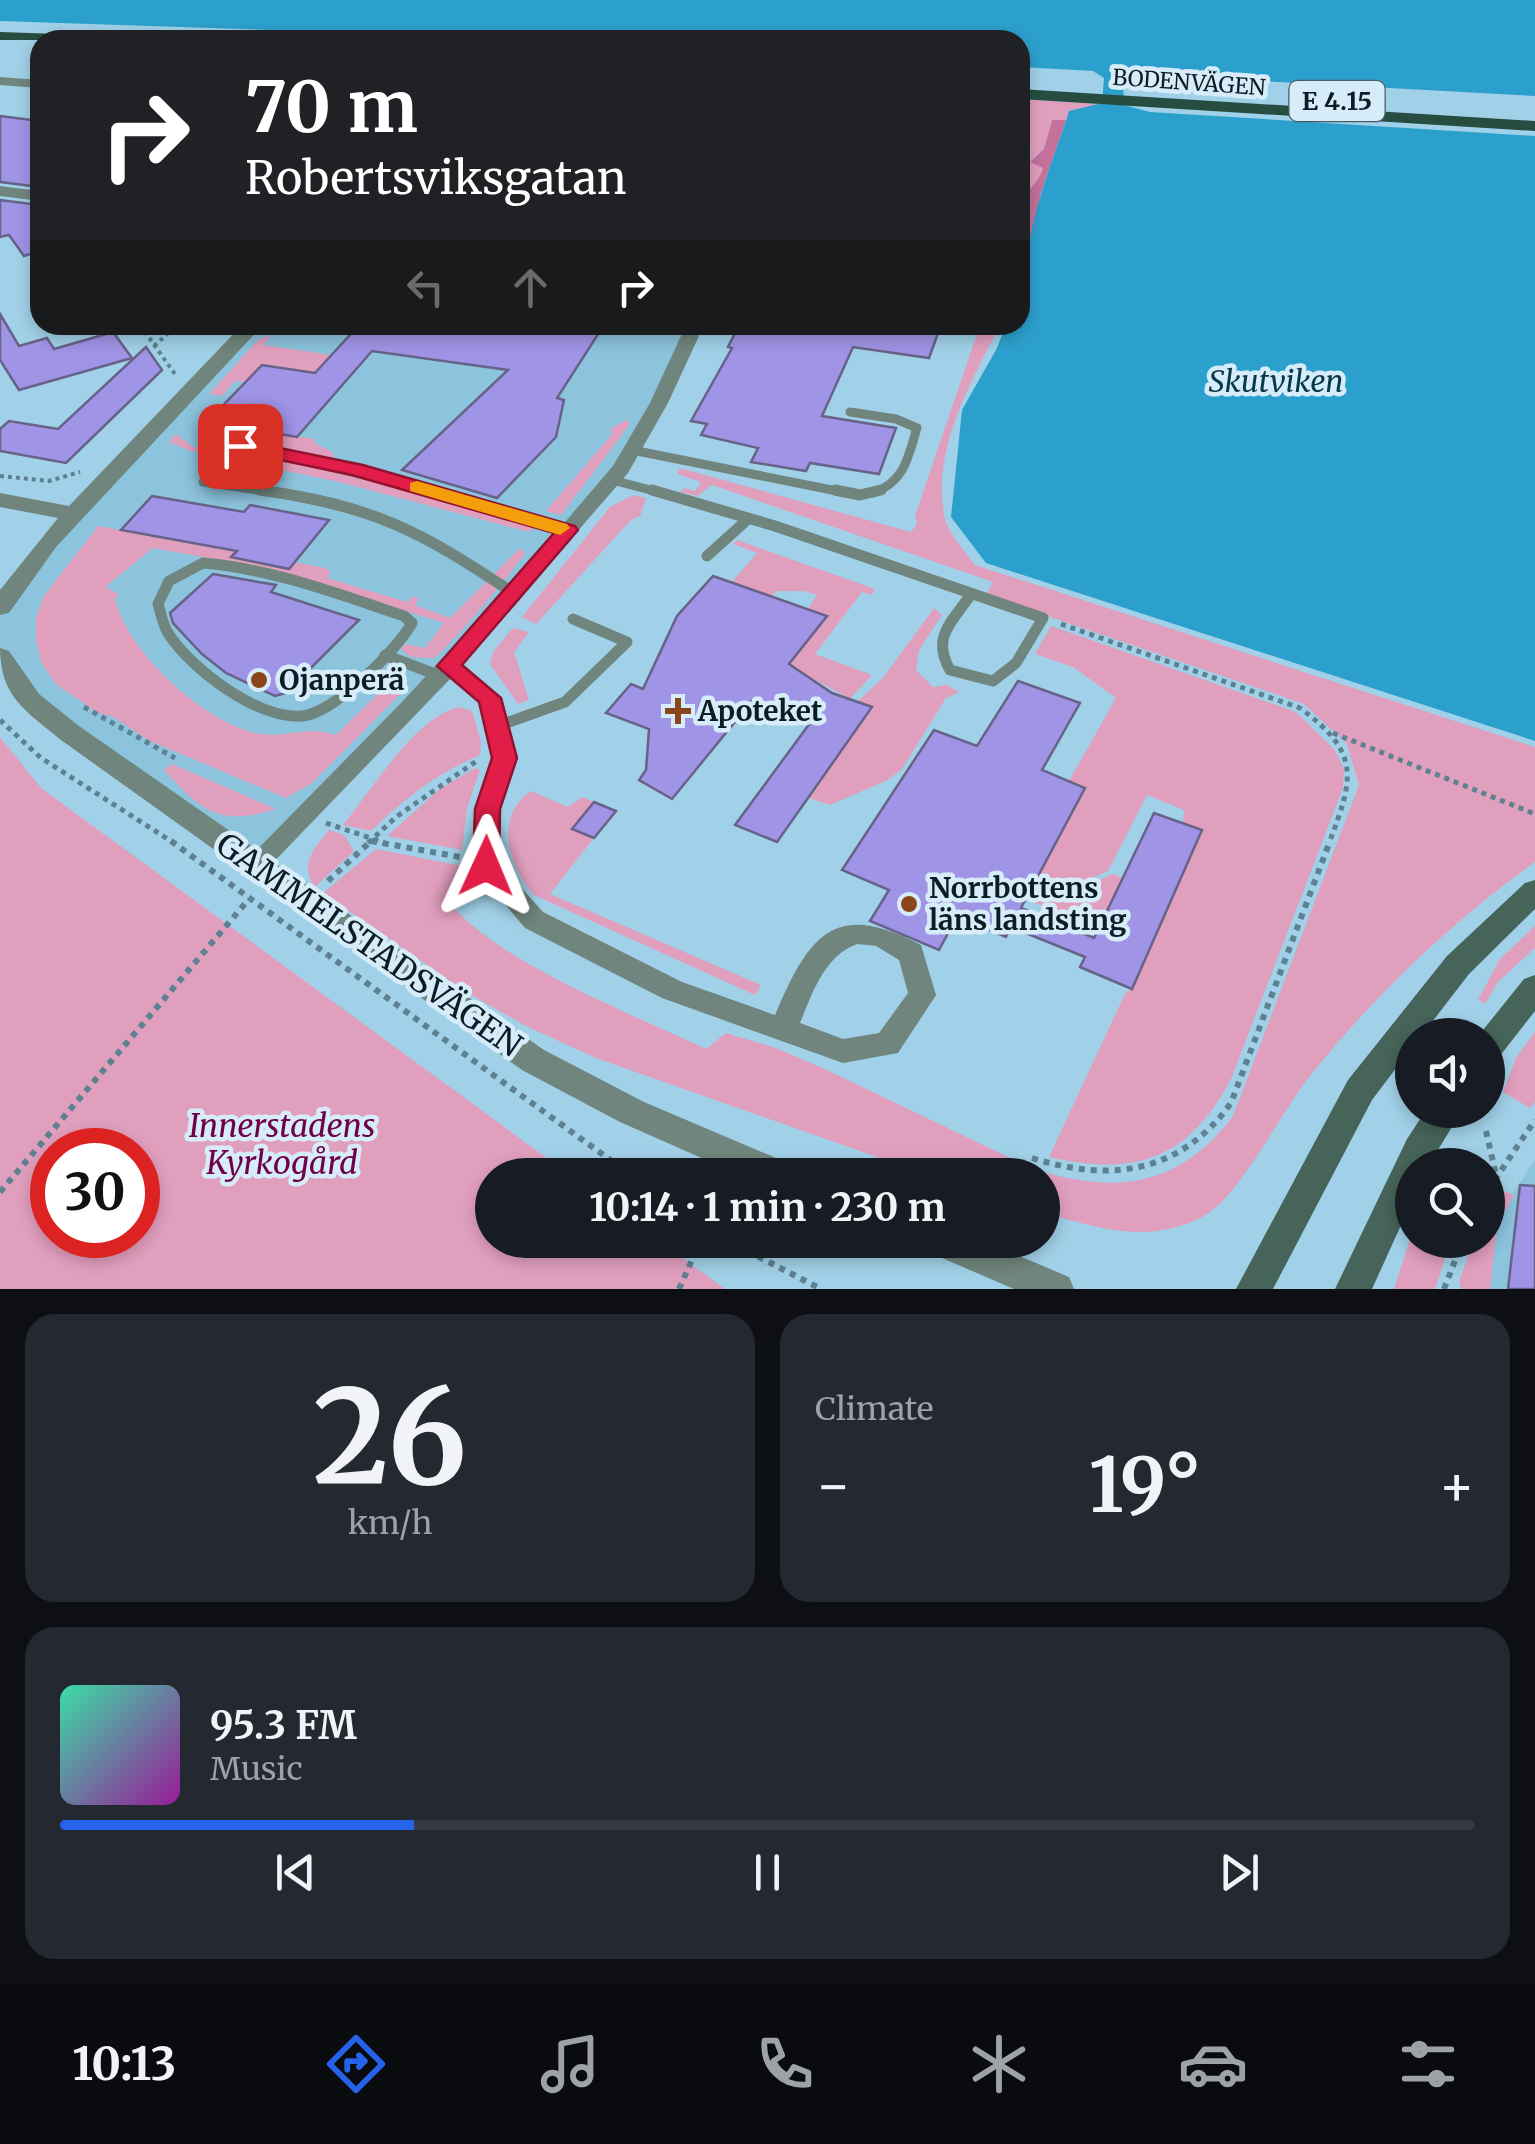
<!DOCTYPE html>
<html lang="en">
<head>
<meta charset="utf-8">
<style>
	body { margin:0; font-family:Merriweather,serif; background:#242831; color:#f1f3f6; height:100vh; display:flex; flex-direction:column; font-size:38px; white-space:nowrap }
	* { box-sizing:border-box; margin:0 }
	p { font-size:32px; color:#9ea1a6 }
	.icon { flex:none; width:55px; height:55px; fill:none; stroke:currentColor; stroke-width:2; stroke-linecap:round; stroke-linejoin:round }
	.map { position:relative; height:1289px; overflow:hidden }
	.details { display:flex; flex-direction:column; gap:25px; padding:25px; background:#0d0f14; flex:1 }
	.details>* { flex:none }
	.banner { position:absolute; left:30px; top:30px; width:1000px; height:305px; border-radius:30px; box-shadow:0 5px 15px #0003; background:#202124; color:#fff; overflow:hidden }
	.controls { position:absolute; left:1395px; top:1018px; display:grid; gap:20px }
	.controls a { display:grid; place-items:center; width:110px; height:110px; border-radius:50%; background:#171b24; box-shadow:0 5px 15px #0003; font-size:50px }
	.speed { position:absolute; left:30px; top:1128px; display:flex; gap:20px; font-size:50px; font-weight:700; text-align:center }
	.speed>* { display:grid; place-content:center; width:130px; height:130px; border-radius:50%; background:#171b24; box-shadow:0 5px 15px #0003; line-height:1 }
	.speed .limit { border:15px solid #d22; background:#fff; color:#111 }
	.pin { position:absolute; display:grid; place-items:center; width:85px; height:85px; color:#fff; margin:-42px; border-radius:20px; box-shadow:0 5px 15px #0006 }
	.me { position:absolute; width:110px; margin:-55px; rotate:1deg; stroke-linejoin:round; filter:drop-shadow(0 0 8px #0008) }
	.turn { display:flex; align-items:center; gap:35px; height:210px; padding:0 50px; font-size:45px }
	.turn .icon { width:130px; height:130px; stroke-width:2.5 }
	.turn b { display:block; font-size:70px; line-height:85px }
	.lanes { display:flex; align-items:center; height:95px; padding:0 50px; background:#0003; justify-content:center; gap:50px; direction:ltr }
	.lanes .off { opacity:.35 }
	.big { font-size:75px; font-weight:700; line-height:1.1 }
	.details .widget { flex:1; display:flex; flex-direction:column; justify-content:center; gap:15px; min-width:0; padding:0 35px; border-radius:30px; background:#242831 }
	.details .dial { align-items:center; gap:0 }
	.dial b { font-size:130px; line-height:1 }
	.song { display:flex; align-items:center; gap:30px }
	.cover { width:120px; height:120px; border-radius:15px; background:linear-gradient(135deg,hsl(160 70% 55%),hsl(300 70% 35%)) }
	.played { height:10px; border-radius:5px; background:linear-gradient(90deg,#2563eb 25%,#363941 25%) }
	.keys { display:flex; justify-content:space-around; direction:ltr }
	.heat { display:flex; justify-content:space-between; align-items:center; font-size:55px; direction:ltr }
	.details .tiles { flex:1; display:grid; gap:25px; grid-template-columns:1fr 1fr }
	.widget:last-child { grid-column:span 2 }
	.trip { position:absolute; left:475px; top:1158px; width:585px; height:100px; border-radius:50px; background:#171b24; box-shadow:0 5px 15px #0003; font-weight:700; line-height:100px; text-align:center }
	.tab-bar { display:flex; height:160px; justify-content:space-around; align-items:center; background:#090b0e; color:#9ea1a6 }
	.tab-bar .icon { width:70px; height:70px }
	.tab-bar .selected { color:#2563eb }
	.tab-bar b { font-size:45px; color:#f1f3f6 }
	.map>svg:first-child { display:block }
	.built { fill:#8cc3dd }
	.green { fill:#e19fbe; fill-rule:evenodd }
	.forest { fill:#c5719b }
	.water { fill:#2ca0cd }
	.building { fill:#9f94e6; stroke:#676288; stroke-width:2.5 }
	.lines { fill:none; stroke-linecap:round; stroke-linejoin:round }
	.path-far3 { stroke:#5e8191; stroke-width:2.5; stroke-dasharray:2.5 2.5; stroke-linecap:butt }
	.path-far2 { stroke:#5e8191; stroke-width:4; stroke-dasharray:4 4; stroke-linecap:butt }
	.path-far1 { stroke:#5e8191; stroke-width:5; stroke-dasharray:5 5; stroke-linecap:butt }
	.path { stroke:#5e8191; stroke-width:6; stroke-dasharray:6 6; stroke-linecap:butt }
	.service-far1 { stroke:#70857d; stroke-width:9 }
	.service { stroke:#70857d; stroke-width:11 }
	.minor { fill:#70857d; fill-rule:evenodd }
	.tertiary { fill:#70857d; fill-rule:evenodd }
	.secondary { fill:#466459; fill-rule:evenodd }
	.primary { fill:#264d40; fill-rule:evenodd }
	.route { fill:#e11d48; stroke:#92132f; stroke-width:2.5 }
	.slow { fill:#f59e0b }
	.poi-dot { fill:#8a461b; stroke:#d6edf9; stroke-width:4 }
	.labels { text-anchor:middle; stroke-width:9; stroke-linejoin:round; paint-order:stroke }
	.far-street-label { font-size:22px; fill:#0b1e26; stroke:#d6edf9 }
	.shield { fill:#d6edf9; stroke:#485c65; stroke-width:2.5 }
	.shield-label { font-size:25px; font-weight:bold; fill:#0b1e26 }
	.poi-label { font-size:28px; font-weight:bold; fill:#0b1e26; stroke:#d6edf9; text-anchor:start }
	.water-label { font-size:30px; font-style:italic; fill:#07394b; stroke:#d6edf9 }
	.near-street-label { font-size:32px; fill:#0b1e26; stroke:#d6edf9 }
	.near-park-label { font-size:32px; font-style:italic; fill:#6f0148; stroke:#d6edf9 }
</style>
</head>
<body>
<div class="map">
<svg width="1535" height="1289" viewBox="0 0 1535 1289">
	<rect width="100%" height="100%" fill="#a1d1e8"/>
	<g class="built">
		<path d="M255 325H695L612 481 254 865 6 668 0 653V619L4 604Z"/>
		<path d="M1535 1160V1289H1471L1488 1231Z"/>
	</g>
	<g class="green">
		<path d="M1020 99 1102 104 1069 111 1066 120H1052L1044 149 1030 161 1044 168 1039 181 1027 192 1020 225V183L1026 179 1031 150 1020 142Z"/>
		<path d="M980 325H1000C971 383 930 451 945 519 949 534 966 552 975 565L1535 747V862C1452 921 1373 997 1309 1077 1283 1110 1238 1198 1204 1216 1149 1245 1099 1229 1043 1212L1042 1175H928L596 1058 526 1026 466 992 323 893 376 849 462 866 473 873 445 898C498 964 629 1012 706 1049L726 1033 776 1048 829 1071 1035 1170C1118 1194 1178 1188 1233 1116L1359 785 1347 744 1304 704 986 595 993 582 712 485 697 496 680 492 685 488 695 491 701 482 677 474 680 468 911 532 917 524 915 516Z"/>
		<path d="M267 336H270L264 345 331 355 315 373 262 365 245 382 235 381 222 396 209 394 257 341Z"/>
		<path d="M626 420 630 424 561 515 546 511 608 439 613 432 609 430Z"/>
		<path d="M267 432 315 439 313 442 332 452 335 460 263 446Z"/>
		<path d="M176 434 193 447 350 473 533 527 529 532 339 482 188 450 169 442Z"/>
		<path d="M633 495 646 498 640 516 631 520 536 624 522 617 610 507Z"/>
		<path d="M98 526 325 568 331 571 327 578 407 602 414 596 419 598 415 605 450 618 520 548 525 553C514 570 446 652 433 658L411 657 401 649 405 644 425 648 444 623 279 571 153 548 105 587 119 594 115 599C128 652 199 717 251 732 280 741 307 724 336 735L384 688 372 680 377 675 397 680 401 693 312 783 286 798 150 741 112 716 98 713 57 685 42 664 36 641V618L44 596Z"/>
		<path d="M737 540 875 589 872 595 862 592 815 654 872 675 850 699 788 665 826 617 808 609 817 595 804 591H777L720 647 671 628 677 615 697 622 757 553 733 544Z"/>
		<path d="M934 608 942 615 919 650 916 670 933 687 947 685 959 692 946 698 902 769 888 780 830 805 809 798 872 708 857 702 883 678Z"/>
		<path d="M1051 626 1296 712 1335 750 1344 769 1343 788 1231 1079C1189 1159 1136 1177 1049 1157L1125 994 1132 988 1202 831 1183 823 1184 810 1147 795 1108 871 1053 895 1032 887 1085 788 1069 781 1116 698 1073 667 1035 654Z"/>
		<path d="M513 628 529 632 514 652 529 700 518 704 490 664 493 652Z"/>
		<path d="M459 707 472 711 481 742 480 755C437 773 404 799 371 831L343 825C372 790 415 717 459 707Z"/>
		<path d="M0 737 41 788 570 1175H492V1240H658L725 1289H0ZM138 1150V1235H52V1150Z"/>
		<path d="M172 764 276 809C218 827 202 811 164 770Z"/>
		<path d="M475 768 480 770 467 808 462 850 387 836 440 789Z"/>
		<path d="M531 791 568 807 582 797 594 802 572 829 594 838 550 894 761 985 755 995 534 895C509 867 493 816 531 791Z"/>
		<path d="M329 830 344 835 354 851 315 887C299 864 314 848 329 830Z"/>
		<path d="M1112 874 1123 878 1098 929 1026 899 1028 894 1054 902Z"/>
		<path d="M1535 926V948L1498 982 1485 1004 1478 1000 1500 959Z"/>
		<path d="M1535 1032V1102L1530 1108 1503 1092 1516 1058Z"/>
		<path d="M1499 1189 1514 1195 1505 1211 1499 1210 1490 1289H1461L1459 1282 1474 1240H1488V1211Z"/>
		<path d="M1412 1233V1240H1451L1435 1289H1394Z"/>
	</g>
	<path class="forest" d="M1052 120H1066L1041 193 1026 263 1029 271 1020 270C1020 246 1017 218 1026 196 1031 185 1040 180 1043 168L1030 162 1044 149Z"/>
	<path class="water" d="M0 0H1535V96L1150 75 1123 80 1124 105 1150 112 1535 136V741L986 563 951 517 962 410 997 348 1006 325H1020V289L1030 277C1019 240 1057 151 1069 111L1102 103 1104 78 1093 71 1020 67V40H574L0 21Z"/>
	<g class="building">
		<path d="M0 116 40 121V187L0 182Z"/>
		<path d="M0 200 40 205V251L24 256 9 235 0 237Z"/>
		<path d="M0 314 19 346 47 338 54 349 113 332 132 358 19 390 0 360Z"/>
		<path d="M359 325H604L557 398 564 400 556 437 497 498 402 470 508 370 372 351 297 437 207 422 262 365 315 373Z"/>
		<path d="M739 325 780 331 784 325H941L929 358 853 347 822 416 896 428 879 474 810 463 806 471 751 462 758 448 701 435 707 424 691 421 732 348 728 347Z"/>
		<path d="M146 347 162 370 66 463 0 451V429L9 421 58 429Z"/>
		<path d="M152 496 244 512 250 505 329 520 289 569 231 557 237 551 121 530Z"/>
		<path d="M213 574 276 585 271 592 359 620 286 693 275 696 226 673 202 654 173 623 170 613Z"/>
		<path d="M713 576 827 616 789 664 832 693 872 707 777 842 735 825 810 723 752 701 672 799 639 780 646 770 649 729 606 713 631 684 643 689 677 616Z"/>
		<path d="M1018 681 1080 703 1042 770 1085 788 1021 908 1094 938 1154 813 1202 830 1132 989 1080 967 1085 957 1011 927 1006 937 957 917 939 950 870 921 889 890 842 870 934 730 977 746Z"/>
		<path d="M594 802 616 811 594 838 572 829Z"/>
		<path d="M1520 1185 1535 1186V1289H1508Z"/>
	</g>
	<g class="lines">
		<path class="path-far3" d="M133 34 423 40"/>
		<g class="path-far2">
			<path d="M140 325 175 374"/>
			<path d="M154 346 176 326"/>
			<path d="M0 476 49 481 80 472"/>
		</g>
		<g class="path-far1">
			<path d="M1061 624 1300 708C1361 753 1354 778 1329 843"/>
			<path d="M84 707 175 758"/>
			<path d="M0 720 41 758 174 843"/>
			<path d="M1333 733 1535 814"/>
			<path d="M326 823 385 843"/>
			<path d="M368 843 396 817 478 760"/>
		</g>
		<g class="path">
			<path d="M171 841 631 1175"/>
			<path d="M371 841 460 857"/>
			<path d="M328 881 371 841"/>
			<path d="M1486 1131 1496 1175"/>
			<path d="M1032 1158C1111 1183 1181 1173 1231 1103L1330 841"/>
			<path d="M1488 1190 1535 1120"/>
			<path d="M0 1192 249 899"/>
			<path d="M726 1240 821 1289"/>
			<path d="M679 1289 701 1240"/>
			<path d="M1444 1289 1463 1240"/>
		</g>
		<g class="service-far1">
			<path d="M850 412 896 419 917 428C908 457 905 482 873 493"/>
			<path d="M213 438 436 493"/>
			<path d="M632 450 847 493"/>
			<path d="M612 480 662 493"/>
			<path d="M203 482 278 493"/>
		</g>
		<g class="service">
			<path d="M260 490C375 506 420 531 515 594"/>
			<path d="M427 490 568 530"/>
			<path d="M652 490 775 526 1043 618 1016 663 993 681 950 670C931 636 952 623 971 594"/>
			<path d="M835 490 860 495 881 490"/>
			<path d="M707 556 747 520"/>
			<path d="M203 563C273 569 338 594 404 616L412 623C397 650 333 714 302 716 257 719 191 669 168 633 163 625 161 614 158 604L169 581Z"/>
			<path d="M385 655 440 676"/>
			<path d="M498 726 565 702 627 642 573 619"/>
		</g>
		<g class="minor">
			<path d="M0 77 40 80V88L0 85Z"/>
			<path d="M0 186 40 191V201L0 196Z"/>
			<path d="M686 325H704L668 403 628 473 462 665 502 698 517 758 501 809 499 863 543 912 682 982 775 1015C809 935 834 899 921 945L936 995 898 1053 843 1063 662 998 525 928 473 866 475 809 493 758 479 702 450 679 263 873 254 876 245 873 241 866 402 702 530 563 613 466 650 403ZM857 944 876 946 899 960 908 993 879 1033 843 1039 800 1023C812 994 824 956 857 944Z"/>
		</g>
		<g class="tertiary">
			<path d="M242 325H263L56 547 9 613 0 615V590L58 518 0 507V493L69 506Z"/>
			<path d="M0 648 9 651 39 694 79 726 544 1050 644 1102 790 1164 795 1175H740L620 1122 522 1070 61 740C26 711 0 697 0 648Z"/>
			<path d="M923 1240H982L1069 1277 1074 1289H1014L928 1252Z"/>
		</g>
		<g class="secondary">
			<path d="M1535 880V909L1469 974 1422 1035H1412V1047L1372 1100 1273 1289H1236L1348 1080 1447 956 1525 883Z"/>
			<path d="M1535 975V1011L1499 1057 1488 1061V1035H1479L1524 979Z"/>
			<path d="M1426 1110H1462L1429 1165H1412V1201L1372 1289H1335L1407 1139Z"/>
		</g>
		<g class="primary">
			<path d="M0 32 118 36 125 40H0Z"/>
			<path d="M1020 89 1535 121V131L1020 99Z"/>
		</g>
	</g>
	<path class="route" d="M240 440 363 465 575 526 578 530 462 665 501 698 517 758 500 809 499 866 496 874H477L473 866 475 809 492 758 479 702 437 666 554 533 352 475 233 450 230 446Z"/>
	<path class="slow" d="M417 481 567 524 570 528 560 535 410 491V483Z"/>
	<g class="poi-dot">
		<circle cx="259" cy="680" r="10"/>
		<path d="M673 696h10v10h10v10h-10v10h-10v-10h-10v-10h10z"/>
		<circle cx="909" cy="904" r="10"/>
	</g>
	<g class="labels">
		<g class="far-street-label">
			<text transform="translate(1189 82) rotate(4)" y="8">BODENVÄGEN</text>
		</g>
		<rect class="shield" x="1289.5" y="81" width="95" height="40" rx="8"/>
		<g class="shield-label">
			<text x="1337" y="110">E 4.15</text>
		</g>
		<g class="poi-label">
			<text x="279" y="690">Ojanperä</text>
			<text x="698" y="721">Apoteket</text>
			<text x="929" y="898">Norrbottens<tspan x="929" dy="32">läns landsting</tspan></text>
		</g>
		<g class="water-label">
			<text x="1276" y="392">Skutviken</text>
		</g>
		<g class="near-street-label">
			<text transform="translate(369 945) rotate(35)" y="11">GAMMELSTADSVÄGEN</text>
		</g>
		<g class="near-park-label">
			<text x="282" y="1137">Innerstadens<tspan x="282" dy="37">Kyrkogård</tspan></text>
		</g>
	</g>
</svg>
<div class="controls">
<a><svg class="icon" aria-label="sound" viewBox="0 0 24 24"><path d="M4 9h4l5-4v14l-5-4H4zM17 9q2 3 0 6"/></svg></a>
<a><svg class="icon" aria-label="search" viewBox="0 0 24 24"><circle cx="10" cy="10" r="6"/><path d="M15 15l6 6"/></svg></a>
</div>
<div class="speed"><div class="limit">30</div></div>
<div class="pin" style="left:240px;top:446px;background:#d93025"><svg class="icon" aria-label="arrive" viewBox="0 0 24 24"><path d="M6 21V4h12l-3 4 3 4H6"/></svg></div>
<svg class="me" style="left:486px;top:866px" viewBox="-20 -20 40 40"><path d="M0-17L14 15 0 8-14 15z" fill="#e11d48" stroke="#fff" stroke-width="4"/></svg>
<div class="trip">10:14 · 1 min · 230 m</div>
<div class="banner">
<div class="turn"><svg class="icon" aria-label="right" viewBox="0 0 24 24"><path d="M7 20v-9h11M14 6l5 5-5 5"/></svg><div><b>70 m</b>Robertsviksgatan</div></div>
<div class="lanes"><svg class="icon off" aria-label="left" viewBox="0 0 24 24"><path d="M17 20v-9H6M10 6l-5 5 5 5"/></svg><svg class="icon off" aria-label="ahead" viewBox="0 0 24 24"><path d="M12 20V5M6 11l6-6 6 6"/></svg><svg class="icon" aria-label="right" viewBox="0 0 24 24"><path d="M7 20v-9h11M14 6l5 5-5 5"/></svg></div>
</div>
</div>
<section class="details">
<div class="tiles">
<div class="widget dial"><b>26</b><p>km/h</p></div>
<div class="widget"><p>Climate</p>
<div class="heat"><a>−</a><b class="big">19°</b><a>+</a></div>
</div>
<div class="widget">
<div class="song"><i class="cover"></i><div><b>95.3 FM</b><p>Music</p></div></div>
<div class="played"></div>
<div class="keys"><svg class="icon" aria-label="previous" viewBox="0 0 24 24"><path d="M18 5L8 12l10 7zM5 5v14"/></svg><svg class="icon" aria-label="pause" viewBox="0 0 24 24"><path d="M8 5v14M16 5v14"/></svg><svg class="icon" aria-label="next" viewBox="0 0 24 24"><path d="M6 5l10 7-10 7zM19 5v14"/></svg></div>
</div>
</div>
</section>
<nav class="tab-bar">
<b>10:13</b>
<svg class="icon selected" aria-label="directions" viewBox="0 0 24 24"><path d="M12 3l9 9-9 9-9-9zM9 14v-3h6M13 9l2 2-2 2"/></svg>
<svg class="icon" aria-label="music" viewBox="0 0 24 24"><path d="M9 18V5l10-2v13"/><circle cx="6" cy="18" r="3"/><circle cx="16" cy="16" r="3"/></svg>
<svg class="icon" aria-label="phone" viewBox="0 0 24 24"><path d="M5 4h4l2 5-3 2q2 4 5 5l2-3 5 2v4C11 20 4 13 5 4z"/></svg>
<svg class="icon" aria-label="climate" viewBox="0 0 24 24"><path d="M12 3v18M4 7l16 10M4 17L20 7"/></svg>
<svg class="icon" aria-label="car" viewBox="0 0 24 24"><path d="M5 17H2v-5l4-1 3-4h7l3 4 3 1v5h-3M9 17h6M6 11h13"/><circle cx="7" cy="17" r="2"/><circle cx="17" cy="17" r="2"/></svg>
<svg class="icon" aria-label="filters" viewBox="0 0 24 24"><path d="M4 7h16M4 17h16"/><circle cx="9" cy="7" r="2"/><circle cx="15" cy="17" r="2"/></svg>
</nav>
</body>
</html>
